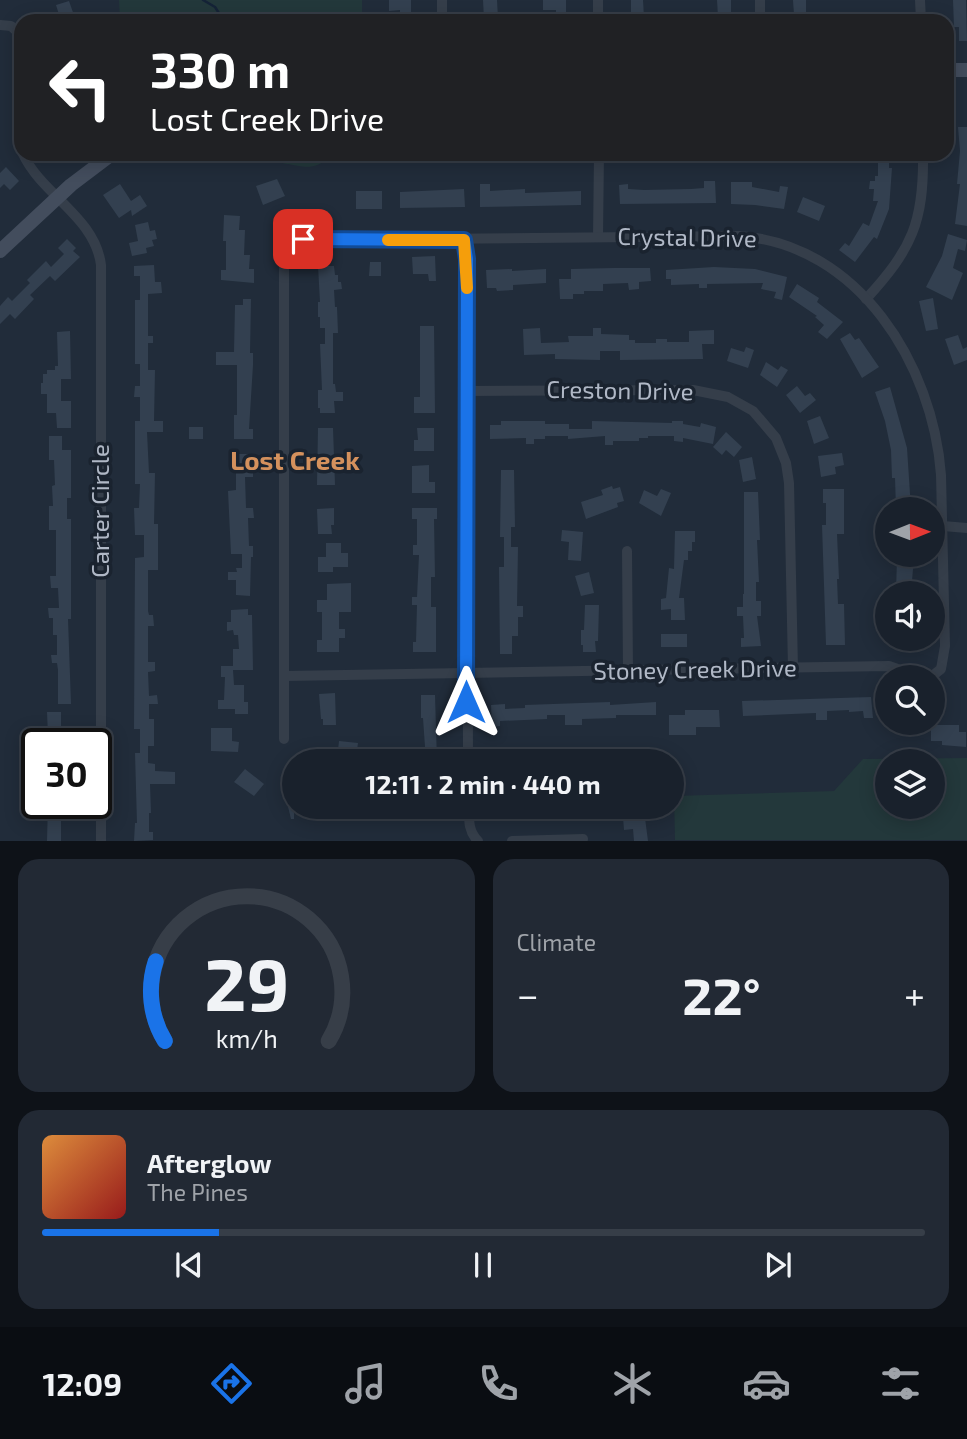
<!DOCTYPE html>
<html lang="en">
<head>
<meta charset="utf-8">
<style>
	body { margin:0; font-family:"Exo 2",sans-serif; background:#222934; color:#f1f3f6; height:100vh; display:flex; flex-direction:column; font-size:26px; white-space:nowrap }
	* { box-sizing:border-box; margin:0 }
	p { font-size:23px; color:#9fa3a9 }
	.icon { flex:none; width:38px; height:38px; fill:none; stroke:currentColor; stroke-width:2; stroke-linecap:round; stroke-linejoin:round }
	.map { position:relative; height:841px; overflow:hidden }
	.sheet { display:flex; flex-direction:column; gap:18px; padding:18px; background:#0e1218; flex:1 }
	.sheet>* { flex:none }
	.top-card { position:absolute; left:14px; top:14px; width:940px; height:147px; border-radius:21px; box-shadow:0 4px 18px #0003,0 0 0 2px #373e48; background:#202124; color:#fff; overflow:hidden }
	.needle { width:46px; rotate:89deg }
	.controls { position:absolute; left:875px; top:497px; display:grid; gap:14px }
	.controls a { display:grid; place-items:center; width:70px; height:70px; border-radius:50%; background:#19212c; box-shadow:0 4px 18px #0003,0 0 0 2px #373e48; font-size:35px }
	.speed { position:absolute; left:21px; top:728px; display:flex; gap:14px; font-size:35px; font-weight:700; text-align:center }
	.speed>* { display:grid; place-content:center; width:91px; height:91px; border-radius:50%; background:#19212c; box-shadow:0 4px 18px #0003,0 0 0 2px #373e48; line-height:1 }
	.speed .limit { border:4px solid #111; border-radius:10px; background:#fff; color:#111 }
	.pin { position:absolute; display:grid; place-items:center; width:60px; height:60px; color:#fff; margin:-30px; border-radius:14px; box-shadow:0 4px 10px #0006 }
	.me { position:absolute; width:77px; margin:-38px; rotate:0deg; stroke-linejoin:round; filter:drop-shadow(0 0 5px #0008) }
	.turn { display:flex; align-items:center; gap:24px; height:147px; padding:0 21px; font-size:32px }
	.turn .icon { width:91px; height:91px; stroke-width:2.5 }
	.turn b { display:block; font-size:49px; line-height:60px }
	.big { font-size:52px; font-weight:700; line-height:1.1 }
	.sheet .tile { flex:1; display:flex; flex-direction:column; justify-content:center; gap:10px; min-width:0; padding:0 24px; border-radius:21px; background:#222934 }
	.sheet .dial { align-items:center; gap:0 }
	.dial svg { height:182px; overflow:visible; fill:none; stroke:#373e48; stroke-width:7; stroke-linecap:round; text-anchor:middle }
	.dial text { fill:#f1f3f6; stroke:none }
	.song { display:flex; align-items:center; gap:21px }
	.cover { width:84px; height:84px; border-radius:10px; background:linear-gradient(135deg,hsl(30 70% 55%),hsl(0 70% 35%)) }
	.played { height:7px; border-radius:4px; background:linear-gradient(90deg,#1a73e8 20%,#373e48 20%) }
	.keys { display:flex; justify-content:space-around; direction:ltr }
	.heat { display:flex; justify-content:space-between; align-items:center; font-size:38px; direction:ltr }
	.sheet .tiles { flex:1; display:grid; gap:18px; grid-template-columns:1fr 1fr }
	.tile:last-child { grid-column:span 2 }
	.trip { position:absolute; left:282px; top:749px; width:402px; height:70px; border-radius:35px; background:#19212c; box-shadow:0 4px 18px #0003,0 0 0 2px #373e48; font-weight:700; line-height:70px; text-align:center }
	.tabs { display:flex; height:112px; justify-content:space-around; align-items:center; background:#0a0d12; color:#9fa3a9 }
	.tabs .icon { width:49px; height:49px }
	.tabs .selected { color:#1a73e8 }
	.tabs b { font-size:32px; color:#f1f3f6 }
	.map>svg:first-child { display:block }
	.green { fill:#23383b; fill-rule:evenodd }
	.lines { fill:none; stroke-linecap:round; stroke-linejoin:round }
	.stream { stroke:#152337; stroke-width:2.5 }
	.building { fill:#334050 }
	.street { stroke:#353e4a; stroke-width:10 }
	.secondary { stroke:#434d5d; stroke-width:14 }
	.route-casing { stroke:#114b97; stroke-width:18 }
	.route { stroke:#1a73e8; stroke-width:12 }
	.slow { stroke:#f59e0b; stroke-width:12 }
	.labels { text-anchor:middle; stroke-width:7; stroke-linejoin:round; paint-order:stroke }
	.street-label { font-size:24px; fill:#b0b8c6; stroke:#1a232f }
	.neighbourhood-label { font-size:26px; font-weight:bold; fill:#d4915d; stroke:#1a232f }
</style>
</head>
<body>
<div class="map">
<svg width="967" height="841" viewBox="0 0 967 841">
	<rect width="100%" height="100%" fill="#212c3a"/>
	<g class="green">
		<path d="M119 0H362V21H120Z"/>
		<path d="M278 154H333C315 172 305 167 282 163Z"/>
		<path d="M967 758V840H675L674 796 834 791 863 759ZM933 761V807H887V761Z"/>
	</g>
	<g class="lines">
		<path class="stream" d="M203 0 215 7 224 21"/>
	</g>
	<g class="building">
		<path d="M389 0H411V19H400V10L389 11Z"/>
		<path d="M483 0H497L498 18 484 19Z"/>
		<path d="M543 0H566V17L556 18V10H543Z"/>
		<path d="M631 0H643L644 17H631Z"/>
		<path d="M717 0H731V16L718 17Z"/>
		<path d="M793 0H806V15H794Z"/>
		<path d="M953 0H966L967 41H959V27H954Z"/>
		<path d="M69 1 76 21H61L56 5Z"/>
		<path d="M958 127H967V226L955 224 960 184H957L960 151Z"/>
		<path d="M878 154H889V168H892L889 209 877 239 874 237 855 262 839 250 845 243 849 246 863 223 869 226 878 201H873L874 189H869L870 181H875V176H878Z"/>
		<path d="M6 167 19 181 10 190 4 184 0 188V173Z"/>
		<path d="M277 179 285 196 263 205 256 186Z"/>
		<path d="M704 181H715L716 203 620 204 619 185 628 184V189L644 190 691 189 704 188Z"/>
		<path d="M731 182H752V187L779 192 780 186 788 187 784 209 755 205 731 204Z"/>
		<path d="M120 184 131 201 140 195 147 206 132 216 131 210 119 218 103 195Z"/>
		<path d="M480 184H490V191L525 189V193L581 191V205L480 207Z"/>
		<path d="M464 189 465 207 400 208V192Z"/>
		<rect x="356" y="191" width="26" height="18"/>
		<path d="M803 197 825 206 819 221 797 212Z"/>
		<path d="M224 215 240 216 239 230H245L244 255H250L249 269H254V283L221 280V270H226V241H223Z"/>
		<path d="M148 222 150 231 155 230 157 239 152 240 154 246 146 248 147 253 132 256 129 243 138 241 135 225Z"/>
		<path d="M948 234 967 240 965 251 958 249 953 268 963 273 952 300 926 287 942 256Z"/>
		<path d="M67 239 76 248 73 251 80 257 55 281 50 276 30 295 34 299 15 319 10 314 0 324V306L8 297 12 301 30 283 27 280 46 261 51 267 64 254 58 248Z"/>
		<path d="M435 256 436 281H429L428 274H413L412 257Z"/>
		<path d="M370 262H381V276H369Z"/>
		<path d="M154 265 155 282H161L162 293 148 294V336H153V343H148V370H155L154 421H163V432H147L149 473H155L154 524H158V570H148V611L149 615H153L154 626H148V662H155V671L148 672 149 696 157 695 158 704H149V719H154V746H148V763L155 764V771L175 772V784H150L151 813H149V832H153V840L134 841 135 823H137L135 753H140V729H134L135 558 144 557V535H135L134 508H139L140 484H135V421H140V397H134L135 386H140V364H135V300H140V276H134V266Z"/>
		<path d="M318 266H334L335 275H338V282H341L342 289 334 290 335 307H337L338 333H333V384H335L336 392H343V401H334L335 413H320V408H318V390H322L320 344H325V328H320V317H318V302H320Z"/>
		<path d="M714 267 755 269 787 277 782 300 774 298 776 292 761 289 763 283 707 284V288H699V284L671 285V279H666V270Z"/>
		<path d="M614 268H650L651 281 639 282V289L629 290 628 283 603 284V291H584V294H573V299H560L559 279H571V269Z"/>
		<path d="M512 269V271L546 269V283L513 285V290L497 291 496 288H487L486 270Z"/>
		<path d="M797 284 819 298 817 302 843 322 827 339 818 332 824 325 815 317 817 316 789 297Z"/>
		<path d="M933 298 938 329 926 331 919 301Z"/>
		<path d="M243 299H251L250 353H253V365L249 429H253V439H234V415H237V365H216V352H234L235 305H243Z"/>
		<path d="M420 326H434L435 413H414V397H420Z"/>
		<path d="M540 328 541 343 569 342 568 336H593V328H601V334L629 335V340H635V343H656V339H667V342H689V331L714 330V344H702L703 359 620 360V351H600V360L555 359V354L524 355 523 329Z"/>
		<path d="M70 331 71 379H61V401H71V428H57L56 413H47V394H41V383H43V374H47V370H55V366H58L57 332Z"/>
		<path d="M850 333 855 340 859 338 879 367 862 378 840 339Z"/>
		<path d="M958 335 963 349 967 347V360L954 365 945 339Z"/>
		<path d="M746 347 754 350 748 368 727 361 731 348 744 352Z"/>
		<path d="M766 362 778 370 781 366 788 370 777 387 760 375Z"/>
		<path d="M797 386 805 396 810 393 816 400 800 413 786 395Z"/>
		<path d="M890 387 907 448 911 509H896L895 478H892L891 450 885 421 875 392Z"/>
		<path d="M820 416 829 438 814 444 807 421Z"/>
		<path d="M501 421H545V424H569V429H592V421L672 423V421H683V424L700 427 701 423 716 427 713 444 683 438V442L674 441V436H648V438H639V441H613V445H605V436L568 439V436H545V439H534V444H526V438L490 439V425H501Z"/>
		<rect x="189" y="427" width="14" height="12"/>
		<path d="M318 428H333L335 485H317Z"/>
		<path d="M417 428H434V451H414V440H418Z"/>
		<path d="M726 432 742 447 734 457 726 450 722 455 713 447Z"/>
		<path d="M49 436H62V450H71V498H67V519H71V619H68L71 704H58V670L57 663H52L51 655H57V635H53V618H49L48 608H59L58 588H51L50 576H56V530H49V506H53L52 486 55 485 54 460H49Z"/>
		<path d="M842 453 844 465 835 467 836 474 821 477 818 456Z"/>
		<path d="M236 454H251L250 466H253V477H245L246 508H253L254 518H248L249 546H253V557H251L250 596 236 595V580H228V572H237L236 568H242V554H231L228 491 236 490Z"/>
		<path d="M752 457 756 479 743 482 739 460Z"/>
		<path d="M429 465V482H435V493H412V466Z"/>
		<path d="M501 470H514L515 527H511V547H518L517 606H523V617H518V636H512V654H500L499 567H504V537H500Z"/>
		<path d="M612 486 613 489 620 487 624 501 617 503 618 507 586 519 581 502 603 495 601 490Z"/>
		<path d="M661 489 671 493 661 516 639 503 644 490 657 496Z"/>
		<path d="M823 489H844V534H837L839 579H837L838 604H844L845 645H826L822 525H826V503H823Z"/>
		<path d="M744 492H758L760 540H757L759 582H756V601H761V616H757L761 646 741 647V638H744L743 616H737V607H743V594H744Z"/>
		<path d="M334 508V525H331L332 534H318L317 509Z"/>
		<path d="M412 508H437V519H434L435 577H431V607H436V652H413V642H416L417 605H412V597H417L419 555H413V545H417V519H412Z"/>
		<path d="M562 530 583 532 581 561 568 560 569 542 561 541Z"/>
		<path d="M675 531H695V542H692V551H688V560H684L679 598H684L685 620H671V609L661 610V599L666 598 669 568 674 569Z"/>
		<path d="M326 543H341V553H348V567H333V572H318V557H326Z"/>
		<path d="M897 557H914L911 593H896Z"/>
		<path d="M589 572 594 593 581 596 575 576Z"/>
		<path d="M351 583V612H339V629H345V638H339V652H317V640H322V612H317V600H327V584Z"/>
		<path d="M585 605H599L598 641H595L596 652H583V645H581V630H584Z"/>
		<path d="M248 609V615H252L253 670H233L234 685H244V702H248V714H235V709H218V700H224L225 677H221V666H233V649H239L238 635H234L233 630 227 631V622H231V610Z"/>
		<rect x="661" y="634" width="26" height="13"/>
		<path d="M335 693 336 725H323V719H321L319 694Z"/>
		<path d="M421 695H435L437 761H426L423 718H421Z"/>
		<path d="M871 697 873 718H864L863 711 849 712V710L827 711V720H816V713L743 716 742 701Z"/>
		<path d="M610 702V705L656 702V715H616V718L582 719V725H565V715H547V719L500 721V726L492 727 491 705 505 704V709L525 708V705Z"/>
		<path d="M685 710H719L720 727H696V735H669V715H685Z"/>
		<path d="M47 712H61V727H71V739L55 740V735L48 736Z"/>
		<path d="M931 725H959V732H966V747L942 745V741H931Z"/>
		<path d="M211 728H232V741L239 742 238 752 211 751Z"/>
		<path d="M339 741 358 743 356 757 345 756V761H327L329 749 338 750Z"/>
		<path d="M245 769 264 784 254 796 234 782Z"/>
		<path d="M294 788V819H291L284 790Z"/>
		<path d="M48 803H61V841H47Z"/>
		<rect x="416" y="807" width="14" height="14"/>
		<path d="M633 816V819L645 818 648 841H634L633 829 624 830 623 817Z"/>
	</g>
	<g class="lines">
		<g class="street">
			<path d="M442 0V21"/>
			<path d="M598 0V21"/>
			<path d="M760 0V21"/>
			<path d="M920 0 921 21"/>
			<path d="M0 25 11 26 21 35"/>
			<path d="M21 55V145"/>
			<path d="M23 154C42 195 95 217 101 265V841"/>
			<path d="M598 237 599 154"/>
			<path d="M464 240 467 259 468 761"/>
			<path d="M866 299C912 249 924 222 923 154"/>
			<path d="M467 391 693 390 728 397 753 411 776 438 786 463 789 483 793 668"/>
			<path d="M943 526 967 528"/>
			<path d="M627 551 628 671"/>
			<path d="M285 676 889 666 921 677"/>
			<path d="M284 739V265L280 250 284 240 291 237 312 240 739 236C859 244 933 365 941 475L945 646 941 669 931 677"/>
			<path d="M469 807C469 820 468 831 478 841"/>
			<path d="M512 841 583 839"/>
		</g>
		<g class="secondary">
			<path d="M947 70H967"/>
			<path d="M0 251 71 185 112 154"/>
		</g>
	</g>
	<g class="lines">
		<g class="route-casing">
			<path id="route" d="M303 239 464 240 467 259 466 702"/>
		</g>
		<use href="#route" class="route"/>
		<path class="slow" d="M388 240H464L467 288"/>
	</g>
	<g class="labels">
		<g class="street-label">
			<text transform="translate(687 238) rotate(1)" y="8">Crystal Drive</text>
			<text transform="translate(620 391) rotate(1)" y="8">Creston Drive</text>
			<text transform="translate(101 511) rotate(-90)" y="8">Carter Circle</text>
			<text transform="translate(695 670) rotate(-1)" y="8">Stoney Creek Drive</text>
		</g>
		<g class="neighbourhood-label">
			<text x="295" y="470">Lost Creek</text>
		</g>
	</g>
</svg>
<div class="controls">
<a><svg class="needle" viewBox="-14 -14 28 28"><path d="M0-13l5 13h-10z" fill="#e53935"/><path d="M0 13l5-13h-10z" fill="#9fa3a9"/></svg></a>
<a><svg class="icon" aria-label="sound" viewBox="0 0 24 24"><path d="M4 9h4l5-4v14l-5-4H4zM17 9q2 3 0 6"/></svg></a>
<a><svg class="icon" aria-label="search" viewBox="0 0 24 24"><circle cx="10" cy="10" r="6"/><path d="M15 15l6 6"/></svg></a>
<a><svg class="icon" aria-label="layers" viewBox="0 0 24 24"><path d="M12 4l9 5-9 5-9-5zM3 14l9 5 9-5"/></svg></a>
</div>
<div class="speed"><div class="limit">30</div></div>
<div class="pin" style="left:303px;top:239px;background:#d93025"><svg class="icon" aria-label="arrive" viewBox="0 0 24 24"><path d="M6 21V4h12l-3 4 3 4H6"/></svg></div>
<svg class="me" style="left:466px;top:702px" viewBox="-20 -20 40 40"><path d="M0-17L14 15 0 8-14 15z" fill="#1a73e8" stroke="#fff" stroke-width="4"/></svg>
<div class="trip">12:11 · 2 min · 440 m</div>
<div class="top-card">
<div class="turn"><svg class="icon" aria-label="left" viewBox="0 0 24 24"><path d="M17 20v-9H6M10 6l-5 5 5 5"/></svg><div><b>330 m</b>Lost Creek Drive</div></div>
</div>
</div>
<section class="sheet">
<div class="tiles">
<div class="tile dial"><svg viewBox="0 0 100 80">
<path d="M14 69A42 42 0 1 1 86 69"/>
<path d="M14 69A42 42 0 0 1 10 34" stroke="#1a73e8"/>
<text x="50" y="56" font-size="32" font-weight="700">29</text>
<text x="50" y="72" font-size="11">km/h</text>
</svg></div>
<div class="tile"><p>Climate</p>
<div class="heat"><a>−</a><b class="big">22°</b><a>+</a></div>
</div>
<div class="tile">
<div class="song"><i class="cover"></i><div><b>Afterglow</b><p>The Pines</p></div></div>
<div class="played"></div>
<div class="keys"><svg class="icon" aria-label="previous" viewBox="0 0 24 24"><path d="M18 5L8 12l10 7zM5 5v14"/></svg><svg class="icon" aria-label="pause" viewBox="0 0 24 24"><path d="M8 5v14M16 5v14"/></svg><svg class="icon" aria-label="next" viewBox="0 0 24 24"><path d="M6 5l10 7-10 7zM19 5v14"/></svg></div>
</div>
</div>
</section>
<nav class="tabs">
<b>12:09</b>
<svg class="icon selected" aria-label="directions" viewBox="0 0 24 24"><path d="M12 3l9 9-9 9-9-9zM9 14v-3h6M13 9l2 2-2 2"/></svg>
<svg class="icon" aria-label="music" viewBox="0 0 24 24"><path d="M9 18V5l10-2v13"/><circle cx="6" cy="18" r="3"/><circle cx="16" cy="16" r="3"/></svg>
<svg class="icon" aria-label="phone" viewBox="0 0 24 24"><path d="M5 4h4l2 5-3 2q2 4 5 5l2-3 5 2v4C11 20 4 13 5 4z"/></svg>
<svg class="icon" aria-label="climate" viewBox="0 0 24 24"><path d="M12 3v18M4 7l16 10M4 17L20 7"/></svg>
<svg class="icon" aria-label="car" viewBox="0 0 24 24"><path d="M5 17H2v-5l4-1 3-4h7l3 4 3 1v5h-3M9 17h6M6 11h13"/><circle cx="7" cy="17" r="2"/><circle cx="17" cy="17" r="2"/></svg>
<svg class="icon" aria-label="filters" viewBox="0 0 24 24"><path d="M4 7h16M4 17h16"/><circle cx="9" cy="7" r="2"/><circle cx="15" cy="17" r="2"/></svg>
</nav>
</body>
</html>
